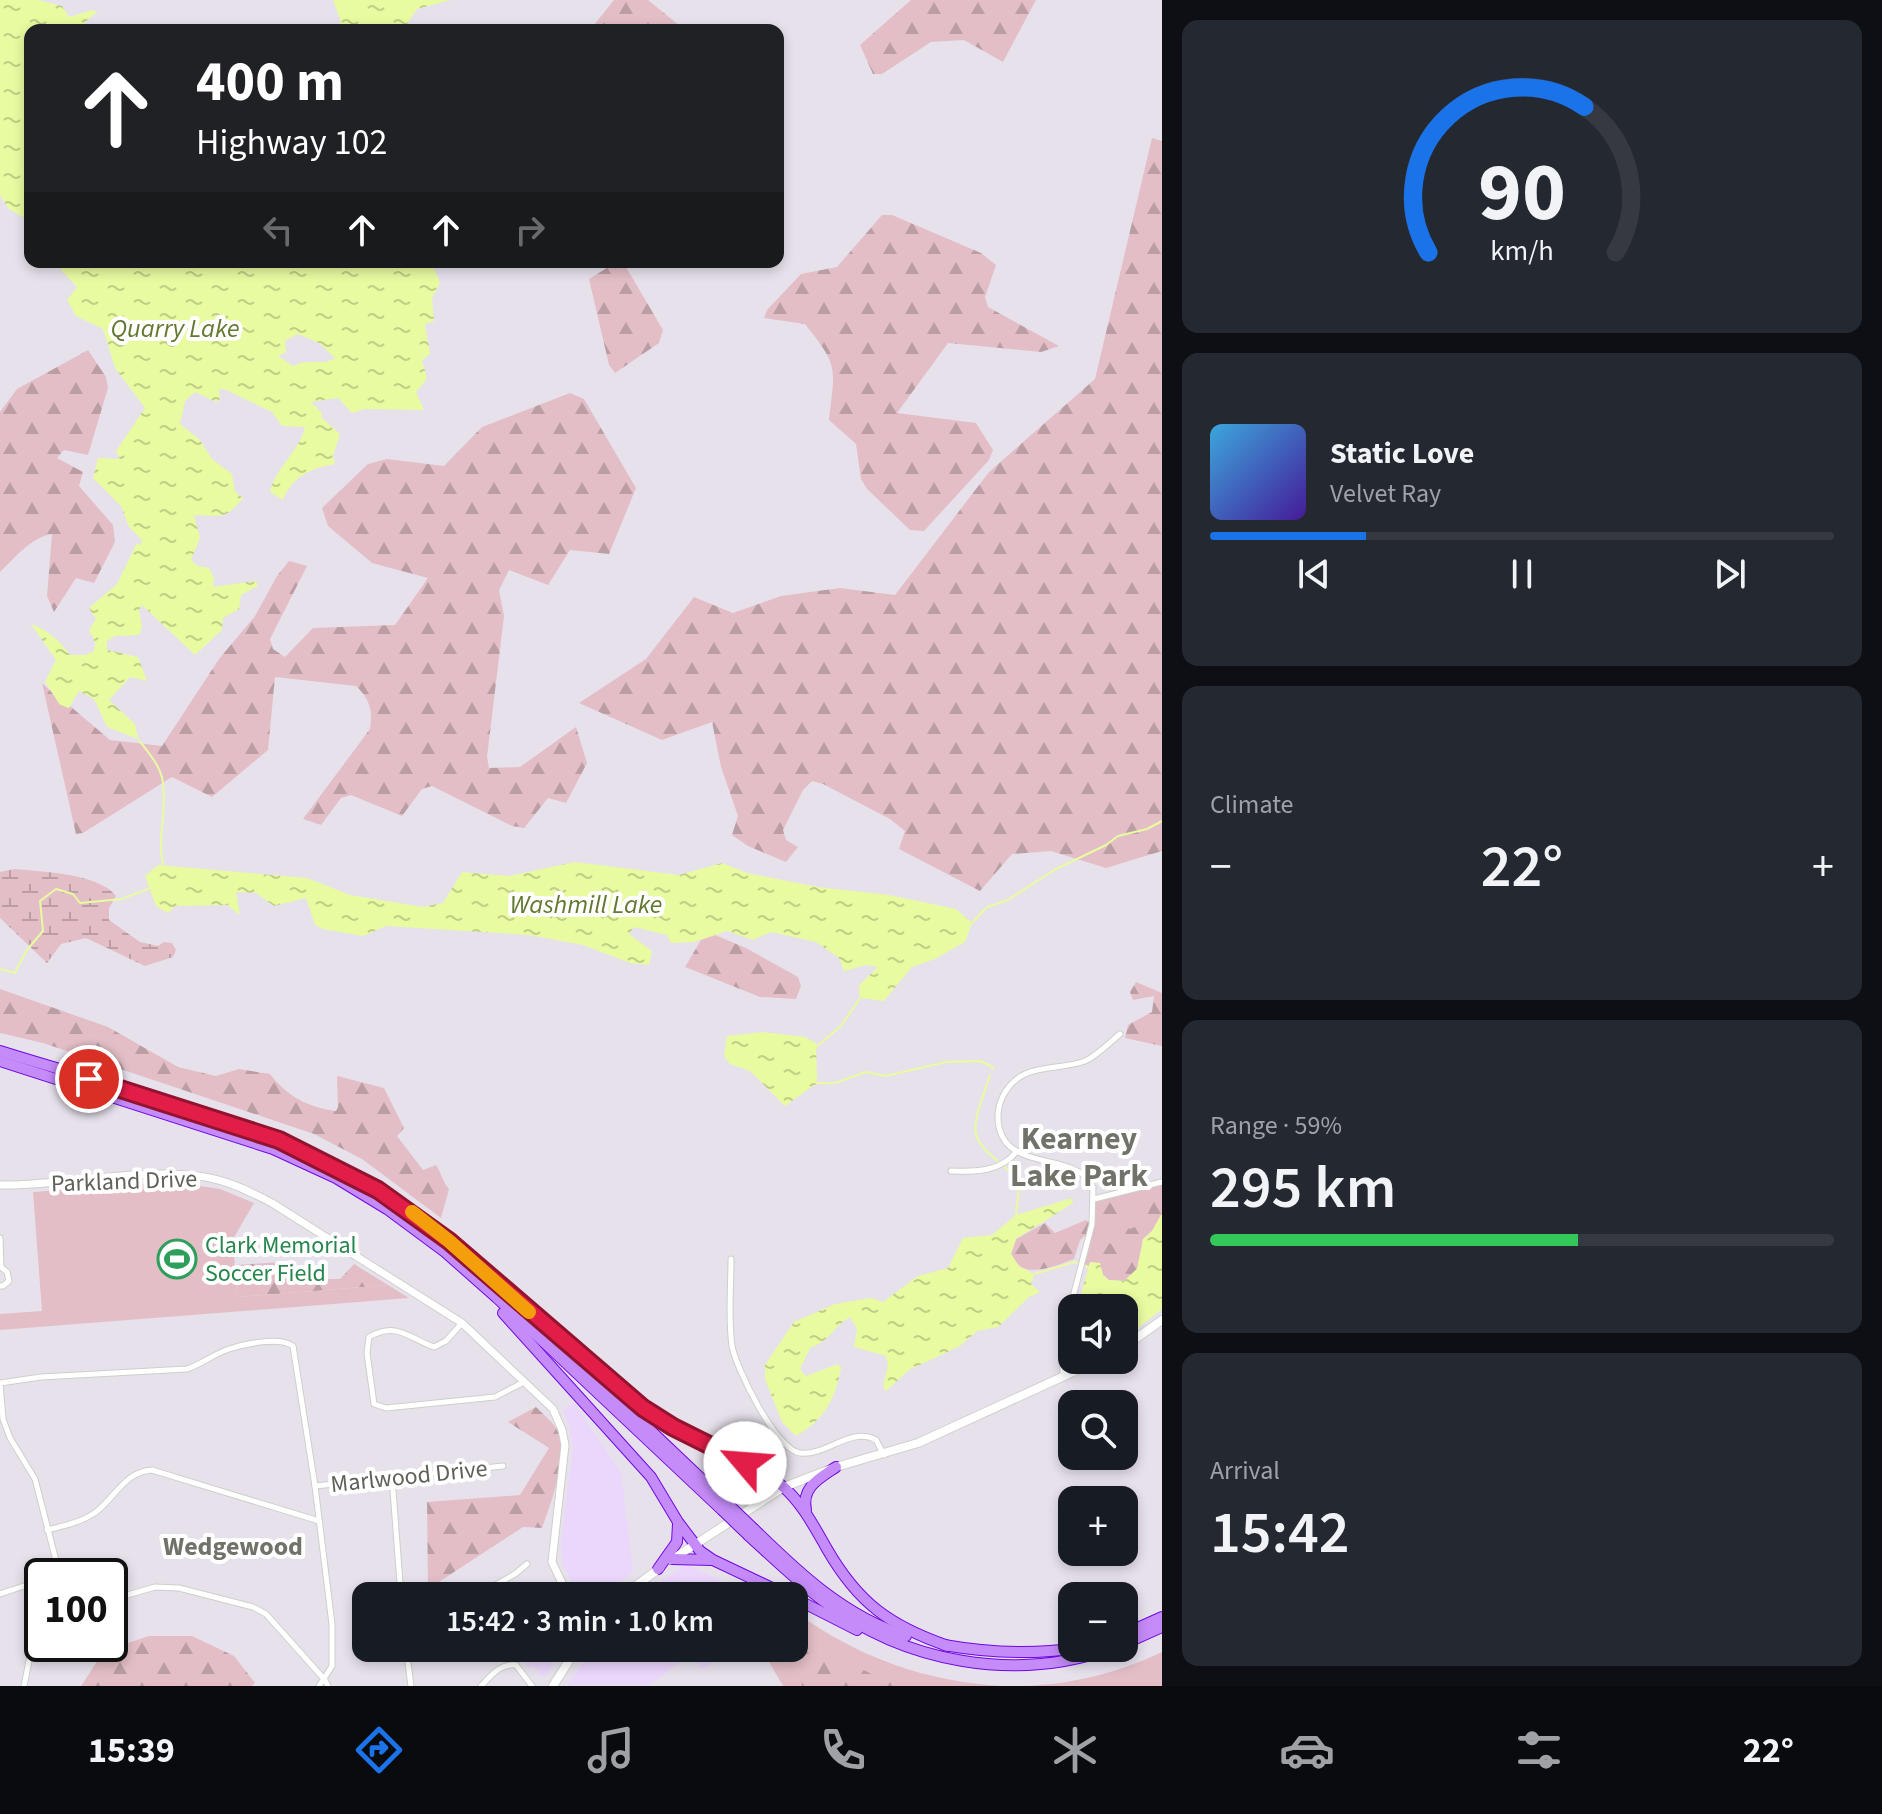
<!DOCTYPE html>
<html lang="en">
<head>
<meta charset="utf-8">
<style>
	body { margin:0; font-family:"Source Sans 3",sans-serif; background:#242831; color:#f1f3f6; height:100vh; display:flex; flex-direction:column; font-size:30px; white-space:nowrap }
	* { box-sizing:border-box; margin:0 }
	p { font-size:26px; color:#9ea1a6 }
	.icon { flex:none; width:44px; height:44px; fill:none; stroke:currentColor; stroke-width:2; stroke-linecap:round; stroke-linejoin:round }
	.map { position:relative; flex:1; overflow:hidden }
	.side { display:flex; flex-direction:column; gap:20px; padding:20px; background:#0d0f14; width:720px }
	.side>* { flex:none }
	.hud { position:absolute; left:24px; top:24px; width:760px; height:244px; border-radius:16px; box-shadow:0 4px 12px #0003; background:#202124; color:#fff; overflow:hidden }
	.controls { position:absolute; left:1058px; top:1294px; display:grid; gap:16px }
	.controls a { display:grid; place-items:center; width:80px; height:80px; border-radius:16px; background:#171b24; box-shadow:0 4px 12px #0003; font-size:40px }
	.speed { position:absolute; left:24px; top:1558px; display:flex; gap:16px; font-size:40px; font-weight:700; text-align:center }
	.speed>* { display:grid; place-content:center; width:104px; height:104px; border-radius:50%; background:#171b24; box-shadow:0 4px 12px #0003; line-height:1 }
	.speed .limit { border:4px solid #111; border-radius:12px; background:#fff; color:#111 }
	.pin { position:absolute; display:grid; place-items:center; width:68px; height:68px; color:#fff; margin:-34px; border:4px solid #fff; border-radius:50%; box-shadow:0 2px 8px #0007 }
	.me { position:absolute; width:88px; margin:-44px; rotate:297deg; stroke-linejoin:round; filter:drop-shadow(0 0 6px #0008) }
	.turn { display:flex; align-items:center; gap:28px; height:168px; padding:0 40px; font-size:36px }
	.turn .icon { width:104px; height:104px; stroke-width:2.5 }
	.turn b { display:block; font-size:56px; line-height:68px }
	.lanes { display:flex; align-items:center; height:76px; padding:0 40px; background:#0003; justify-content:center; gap:40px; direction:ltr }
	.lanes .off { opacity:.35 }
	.big { font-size:60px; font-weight:600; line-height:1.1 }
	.side .card { flex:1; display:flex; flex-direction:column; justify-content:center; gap:12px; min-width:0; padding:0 28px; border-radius:16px; background:#242831 }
	.side .dial { align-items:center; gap:0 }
	.dial svg { height:208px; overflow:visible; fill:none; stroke:#363941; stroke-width:7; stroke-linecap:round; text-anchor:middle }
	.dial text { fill:#f1f3f6; stroke:none }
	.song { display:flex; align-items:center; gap:24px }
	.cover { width:96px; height:96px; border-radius:12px; background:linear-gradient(135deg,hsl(200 70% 55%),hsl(260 70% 35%)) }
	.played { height:8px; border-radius:4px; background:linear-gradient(90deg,#1a73e8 25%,#363941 25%) }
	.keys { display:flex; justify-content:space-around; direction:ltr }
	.heat { display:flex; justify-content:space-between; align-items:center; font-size:44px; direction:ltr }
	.charge { height:12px; border-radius:6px; background:linear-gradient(90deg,#34c759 59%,#363941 0) }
	.trip { position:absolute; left:352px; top:1582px; width:456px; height:80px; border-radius:16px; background:#171b24; box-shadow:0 4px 12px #0003; font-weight:600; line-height:80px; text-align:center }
	.tab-bar { display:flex; height:128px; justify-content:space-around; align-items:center; background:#090b0e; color:#9ea1a6 }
	.tab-bar .icon { width:56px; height:56px }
	.tab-bar .on { color:#1a73e8 }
	.tab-bar b { font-size:36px; color:#f1f3f6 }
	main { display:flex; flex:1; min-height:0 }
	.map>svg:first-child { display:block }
	.commercial { fill:#ebd6fc }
	.green { fill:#e3bec6 }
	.forest { fill:url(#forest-firs) }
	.wetland { fill:url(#wetland-marsh) }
	.water { fill:url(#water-ripples); fill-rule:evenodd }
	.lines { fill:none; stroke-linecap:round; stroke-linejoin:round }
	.stream { stroke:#e8fba1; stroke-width:2 }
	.minor-casing { stroke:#cdd0c9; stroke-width:7 }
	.tertiary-casing { stroke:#cdd0c9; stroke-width:9 }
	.secondary-casing { stroke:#cfd2ca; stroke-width:10 }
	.motorway-casing { stroke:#6f09e3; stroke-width:12 }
	.minor { stroke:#fff; stroke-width:5 }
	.tertiary { stroke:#fff; stroke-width:7 }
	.secondary { stroke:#fff; stroke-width:8 }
	.motorway { stroke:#c58bf8; stroke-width:10 }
	.motorway-bridge-casing { stroke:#6f09e3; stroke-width:12; stroke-linecap:butt }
	.motorway-bridge { stroke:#c58bf8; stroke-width:10 }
	.route-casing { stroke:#92132f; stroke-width:20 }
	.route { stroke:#e11d48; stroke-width:14 }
	.slow { stroke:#f59e0b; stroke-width:14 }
	.labels { text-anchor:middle; stroke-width:8; stroke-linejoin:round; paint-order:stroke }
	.street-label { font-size:24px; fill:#5f6159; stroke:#fff }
	.leisure-label { font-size:24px; fill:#27864d; stroke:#fff; text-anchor:start }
	.water-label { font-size:26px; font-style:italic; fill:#637831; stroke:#fff }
	.neighbourhood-label { font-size:26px; font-weight:bold; fill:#71736a; stroke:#fff }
	.district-label { font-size:32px; font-weight:bold; fill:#71736a; stroke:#fff }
</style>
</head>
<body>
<main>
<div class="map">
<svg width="1162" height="1686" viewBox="0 0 1162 1686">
	<defs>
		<pattern id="forest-firs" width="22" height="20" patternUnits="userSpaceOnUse" patternTransform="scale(2)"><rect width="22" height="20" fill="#e3bec6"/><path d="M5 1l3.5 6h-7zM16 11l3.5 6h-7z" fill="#bb9ea4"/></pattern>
		<pattern id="wetland-marsh" width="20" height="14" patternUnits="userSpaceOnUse" patternTransform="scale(2)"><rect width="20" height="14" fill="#e3bec6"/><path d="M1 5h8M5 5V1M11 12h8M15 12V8" fill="none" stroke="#bb9ea4"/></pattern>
		<pattern id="water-ripples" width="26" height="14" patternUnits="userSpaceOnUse" patternTransform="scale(2)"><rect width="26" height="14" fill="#e8fba1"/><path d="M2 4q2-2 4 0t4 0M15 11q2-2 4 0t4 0" fill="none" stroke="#bfcf86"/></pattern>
	</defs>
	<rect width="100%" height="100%" fill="#e7e1ec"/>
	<g class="commercial">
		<path d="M574 1403 621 1473 633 1571 605 1596H585L571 1581 562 1563 561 1543 573 1449 569 1424 563 1411Z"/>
		<path d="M686 1564 723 1582 731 1596H641Z"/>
		<path d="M523 1648H564L544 1678 533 1665 529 1668 525 1663Z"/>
		<path d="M593 1648H732L703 1669 691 1654 648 1686H567Z"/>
	</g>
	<g class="green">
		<path d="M1162 1181V1213L1152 1231 1143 1239 1137 1269 1090 1262 1089 1267 1082 1264 1092 1224 1093 1199Z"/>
		<path d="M173 1182 220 1189 254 1203 233 1239 237 1297 388 1285 409 1298 0 1330V1314L42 1311 33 1192Z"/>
		<path d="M794 1611C857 1657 926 1682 1003 1686H783L761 1648H794Z"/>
		<path d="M1162 1652V1686H1021C1070 1685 1118 1673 1162 1652Z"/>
	</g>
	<g class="forest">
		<path d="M614 0H648L685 30H590Z"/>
		<path d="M911 0H1036L1003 62 964 40 931 42 882 74H873L860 45Z"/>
		<path d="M1152 138 1162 141V851L1106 868 1051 851 1012 854 980 891 899 849 905 831 890 819 823 784 812 781 803 790 783 830 786 840 798 847 786 862 748 846 732 835 738 816 721 767 712 722 662 740 579 703 646 659 694 597 733 613 781 596 840 588 895 595 989 472 1095 379Z"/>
		<path d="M882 215H892L981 253 996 265 985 297 988 307 1059 346 1041 352 948 343 897 413 976 423 993 450 989 460 924 531 910 530 867 489 861 479 856 444 829 420C835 366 839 367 805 324L764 318 767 310 801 274 837 267Z"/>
		<path d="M610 266 626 267 663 330 659 343 615 373 609 365 589 279Z"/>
		<path d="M88 350 106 377 108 388 88 455 64 450 57 458 83 472 79 486 113 525 115 542 94 583 76 578 54 612 47 596 52 534C31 537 15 558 0 572V412L17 389Z"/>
		<path d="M570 393 584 399 636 488 609 554 570 550 548 585 509 570 499 590 504 616 487 757 489 768 520 767 576 727 587 763 566 803 548 798 524 828 512 826 432 786 422 789 402 816 351 795 341 798 321 825 303 819 370 729C373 711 370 699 356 686L275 677 268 750 212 797 172 777 83 833 76 834 42 683 68 708 70 706 110 740 162 746 219 659 255 616 277 576 289 561 307 566 270 639 273 649 285 657 313 628 395 625 428 578 372 563 328 526 322 508 368 464 387 459 444 466 482 427Z"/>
		<path d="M715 935 746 948 798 977 801 986 796 999 760 997 685 967 701 940Z"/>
		<path d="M1136 982 1162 993V1046L1125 1038 1128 1025 1152 1012 1154 996 1133 1000 1130 992Z"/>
		<path d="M0 989 108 1027 178 1067 216 1076 239 1069 270 1074C287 1096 307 1107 336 1111L338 1107 337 1076 384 1088 404 1128 397 1136 423 1170 436 1165C442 1174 442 1181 449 1189L441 1218 362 1159 314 1134 43 1043 0 1033Z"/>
		<path d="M1162 1188V1213L1152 1231 1137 1236 1103 1239C1114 1248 1127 1247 1139 1243L1142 1246 1137 1269 1124 1281 1109 1280 1103 1275 1100 1263 1090 1262 1098 1239 1094 1235 1098 1206 1109 1202 1114 1206 1120 1205 1129 1223 1127 1226 1129 1229C1140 1227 1149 1215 1151 1205L1145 1194Z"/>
		<path d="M1086 1220 1091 1224 1088 1233 1080 1240 1074 1259C1061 1264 1037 1274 1023 1268 1018 1266 1014 1259 1011 1254L1016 1239 1045 1223 1055 1233Z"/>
		<path d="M283 1262 292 1264 321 1279H340L354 1264 388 1285 237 1297 235 1265Z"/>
		<path d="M536 1407C543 1414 553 1422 557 1430 569 1456 551 1503 542 1528L523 1527 428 1589 427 1502 520 1495 549 1448 508 1422Z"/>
		<path d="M794 1634 879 1678 902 1686H802L801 1677 785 1648H794Z"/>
		<path d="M149 1636H192L234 1656 255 1683 252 1686H81L104 1651Z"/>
	</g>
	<path class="wetland" d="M15 869C43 872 98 873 116 896L109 908V920L140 942 158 946 164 942 172 943 176 950 173 957 145 966 86 938 61 944 47 963 0 918V872Z"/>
	<g class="water">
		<path d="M0 0H38L62 6 69 17 93 10 97 12 85 22 87 30H30V221L9 209 0 195Z"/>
		<path d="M333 0H450L417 9 403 30H334L341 22Z"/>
		<path d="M54 262H426L435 270 440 283 432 298 434 321 425 324 430 354 422 360 427 379 416 392 424 410 365 409 352 413 338 398 311 402 322 413 321 417 340 434 333 456 335 464C312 468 291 477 283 500L270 492C276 467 299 452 305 427L282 426 272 412 224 389H219L220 399 216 402 195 392 185 401 180 424 199 439 212 459 232 474 235 492 243 498C226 520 220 516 194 515L200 538 191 560 198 566 209 568 214 578 213 587 256 581 258 586 241 595 239 609 223 618 222 630 195 655 142 605 139 610 142 627 139 635 115 636 107 641V650L138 657 147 681 130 677 109 700 135 724 138 739 107 727 94 699 79 691 69 708 60 705 45 682 56 660 31 624C48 630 60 641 70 655H85L94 651 95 642 89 630 96 619 89 608 117 584 137 543 141 545 142 540 129 527 121 506 93 478 98 458 120 459 116 451 145 408 115 368 103 329 76 316 67 300 77 287ZM298 334 319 343 335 358C321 367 311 357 293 366L278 356 286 352 285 341Z"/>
		<path d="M575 862 679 875 722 863 747 873 818 887 889 895 956 909 972 923 965 942 935 959 912 967 884 1001 860 998 859 985 878 967 866 965 844 971 839 958 816 942 771 932 753 940 727 931 694 942 671 943 667 935 634 927 629 934 652 951 649 965 630 963 583 945 529 935 386 926 363 936 323 929 315 925 306 898 274 906 256 893 236 892 240 915 227 905 175 906 168 913 156 906 145 876 158 865 307 878 350 895 423 907 443 903 462 872 509 876Z"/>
		<path d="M763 1032 805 1037 816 1043 817 1083 785 1106 750 1071 730 1064 724 1056 727 1036Z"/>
		<path d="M1072 1198 1073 1203 1016 1239 1011 1254 1019 1266 1034 1274 1031 1284 1040 1292 1029 1297 998 1327 977 1331 960 1346 909 1370 886 1391 883 1387 888 1365 886 1356 854 1347 857 1329 850 1317C831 1328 833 1339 810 1348L800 1369 806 1376 838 1364 841 1368C835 1400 824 1420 796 1436L782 1422 765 1379V1365L794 1322 835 1304 871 1298 883 1302 918 1276 948 1268 963 1238 992 1235 1016 1215Z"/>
		<path d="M1162 1213V1309L1124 1339V1308H1077L1090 1262 1100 1263 1103 1275 1109 1280 1124 1281 1137 1269 1143 1239 1152 1231Z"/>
	</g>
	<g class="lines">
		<g class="stream">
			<path d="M138 739C148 752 161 766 163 783 167 810 157 838 163 865"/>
			<path d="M972 923 987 907 1008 900 1054 870 1106 845 1118 836 1147 829 1162 821"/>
			<path d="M0 969 15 973 26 951 43 931 40 901 56 889 73 894 80 903 122 899 150 888"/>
			<path d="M816 1047 841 1026 860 998"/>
			<path d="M990 1075C967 1142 967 1135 1020 1180L1016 1215"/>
			<path d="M817 1083H835L866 1072 886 1076 946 1062 980 1061 993 1067 992 1069"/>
			<path d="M1034 1274 1075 1262 1089 1267"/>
		</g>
		<g class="minor-casing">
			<g id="minor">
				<path d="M951 1171C975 1172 1001 1172 1017 1151"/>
				<path d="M1094 1199 1162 1182"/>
				<path d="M0 1238 1 1267 7 1272 9 1281 3 1286H0"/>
				<path d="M731 1259C731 1287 728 1318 732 1346 736 1368 776 1450 800 1453 827 1456 851 1426 876 1440L884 1455"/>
				<path d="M462 1323 446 1341 434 1347C410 1339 398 1321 369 1337L367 1353 374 1404 386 1408 495 1397 524 1382"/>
				<path d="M1063 1376 1062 1339 1092 1224 1093 1187C1075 1150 1009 1173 999 1127 997 1117 998 1106 1003 1096 1021 1061 1055 1072 1085 1061 1097 1056 1109 1043 1120 1034"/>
				<path d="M0 1383 41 1377 187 1369C202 1364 214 1354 229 1349 245 1344 279 1336 293 1346L315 1486 332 1624V1666L319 1686"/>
				<path d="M0 1384 3 1419 10 1438 35 1479 60 1576"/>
				<path d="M392 1477 401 1596"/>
				<path d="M315 1486 503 1466"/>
				<path d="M47 1530C64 1526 82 1522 96 1512 115 1497 126 1471 152 1470L319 1521"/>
				<path d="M0 1594 42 1580"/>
				<path d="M476 1596 515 1574 527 1564"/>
				<path d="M110 1600 155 1587 179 1588 253 1607 266 1614 325 1680 328 1686"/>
				<path d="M406 1648 411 1686"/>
				<path d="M24 1686 30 1656 42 1640"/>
				<path d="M481 1686C491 1676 500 1663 516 1665L532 1686"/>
			</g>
		</g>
		<g class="tertiary-casing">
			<path id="tertiary" d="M0 1185C65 1186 132 1168 198 1176 225 1179 249 1191 272 1203L462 1323 553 1409 562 1430 565 1445 552 1562 563 1585 573 1596"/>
		</g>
		<g class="secondary-casing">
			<g id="secondary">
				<path d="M1124 1347 1162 1320"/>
				<path d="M671 1560 784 1487 836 1467 918 1443 1099 1360"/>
				<path d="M622 1596 660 1568"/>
				<path d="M553 1686 577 1648"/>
			</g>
		</g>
		<g class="motorway-casing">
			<g id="motorway">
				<path d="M0 1051C124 1090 267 1122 378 1190 416 1213 450 1242 484 1272L728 1504"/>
				<path d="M0 1061 273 1149 336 1178 387 1209 445 1252 497 1298 722 1510"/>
				<path d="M503 1313 651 1477 678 1522 700 1551 713 1560 789 1596"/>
				<path d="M590 1365C616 1387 643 1411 673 1427 709 1446 749 1460 781 1485 801 1501 815 1528 827 1549 858 1603 890 1626 948 1646"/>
				<path d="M806 1510C801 1487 820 1478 836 1467"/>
				<path d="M754 1529C799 1573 844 1616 906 1636"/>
				<path d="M748 1535C772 1557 796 1580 822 1600 904 1663 1015 1683 1113 1648"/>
				<path d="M672 1559 711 1560"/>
				<path d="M658 1569 677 1542 678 1524"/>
				<path d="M794 1598 857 1630"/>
				<path d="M1124 1634 1162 1617"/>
				<path d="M1124 1644 1162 1627"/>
				<path d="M944 1645C990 1653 1032 1655 1077 1648"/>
			</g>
		</g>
		<use href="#minor" class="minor"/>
		<use href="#tertiary" class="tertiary"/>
		<use href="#secondary" class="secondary"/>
		<use href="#motorway" class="motorway"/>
		<g class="motorway-bridge-casing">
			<g id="motorway-bridge">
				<path d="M728 1504 754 1529"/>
				<path d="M722 1510 748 1535"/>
			</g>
		</g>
		<use href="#motorway-bridge" class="motorway-bridge"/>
	</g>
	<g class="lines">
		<g class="route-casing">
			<path id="route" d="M89 1079 279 1140 378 1190 449 1241 643 1408 673 1427 745 1463"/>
		</g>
		<use href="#route" class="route"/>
		<path class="slow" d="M412 1212 449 1241 529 1312"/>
	</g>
	<defs>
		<g id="stadium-ring" transform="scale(2)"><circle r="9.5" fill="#fff" stroke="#2e9e5b" stroke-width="1.5"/><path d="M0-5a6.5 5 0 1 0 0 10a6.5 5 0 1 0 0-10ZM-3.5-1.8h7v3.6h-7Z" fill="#2e9e5b"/></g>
	</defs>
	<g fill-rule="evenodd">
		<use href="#stadium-ring" x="177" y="1259"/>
	</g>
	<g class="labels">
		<g class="street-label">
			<text transform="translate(124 1181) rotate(-2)" y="8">Parkland Drive</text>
			<text transform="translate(409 1476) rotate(-6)" y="8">Marlwood Drive</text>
		</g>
		<g class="leisure-label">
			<text x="205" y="1253">Clark Memorial<tspan x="205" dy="28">Soccer Field</tspan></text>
		</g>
		<g class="water-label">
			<text x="175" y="337">Quarry Lake</text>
			<text x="586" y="913">Washmill Lake</text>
		</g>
		<g class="neighbourhood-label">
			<text x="233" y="1555">Wedgewood</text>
		</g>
		<g class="district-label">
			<text x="1079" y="1149">Kearney<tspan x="1079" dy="37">Lake Park</tspan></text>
		</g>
	</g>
</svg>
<div class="controls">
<a><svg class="icon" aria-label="sound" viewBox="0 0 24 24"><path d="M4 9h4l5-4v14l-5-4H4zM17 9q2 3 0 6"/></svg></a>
<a><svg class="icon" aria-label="search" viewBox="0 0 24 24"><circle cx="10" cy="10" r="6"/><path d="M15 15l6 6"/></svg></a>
<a>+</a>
<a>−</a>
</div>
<div class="speed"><div class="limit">100</div></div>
<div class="pin" style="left:89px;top:1079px;background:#d93025"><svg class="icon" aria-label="arrive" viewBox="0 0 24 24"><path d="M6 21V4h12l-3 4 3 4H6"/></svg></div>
<svg class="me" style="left:745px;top:1463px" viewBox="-20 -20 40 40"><circle r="19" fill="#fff"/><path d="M0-13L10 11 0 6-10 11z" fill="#e11d48"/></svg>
<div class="trip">15:42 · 3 min · 1.0 km</div>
<div class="hud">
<div class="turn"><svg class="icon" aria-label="ahead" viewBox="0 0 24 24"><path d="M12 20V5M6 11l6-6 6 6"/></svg><div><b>400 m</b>Highway 102</div></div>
<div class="lanes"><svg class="icon off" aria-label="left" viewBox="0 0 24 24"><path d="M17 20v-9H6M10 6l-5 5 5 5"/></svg><svg class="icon" aria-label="ahead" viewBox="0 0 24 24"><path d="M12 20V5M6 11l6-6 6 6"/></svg><svg class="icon" aria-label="ahead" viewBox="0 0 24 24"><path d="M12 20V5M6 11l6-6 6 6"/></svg><svg class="icon off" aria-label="right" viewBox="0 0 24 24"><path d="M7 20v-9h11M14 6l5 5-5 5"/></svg></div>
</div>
</div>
<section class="side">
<div class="card dial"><svg viewBox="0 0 100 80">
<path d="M14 69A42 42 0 1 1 86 69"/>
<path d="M14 69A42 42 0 0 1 74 13" stroke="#1a73e8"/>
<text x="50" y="56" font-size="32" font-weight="700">90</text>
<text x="50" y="72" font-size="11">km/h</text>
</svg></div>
<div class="card">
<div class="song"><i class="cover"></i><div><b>Static Love</b><p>Velvet Ray</p></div></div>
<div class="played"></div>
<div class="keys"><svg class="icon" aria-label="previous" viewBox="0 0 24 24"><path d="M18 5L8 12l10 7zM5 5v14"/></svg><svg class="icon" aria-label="pause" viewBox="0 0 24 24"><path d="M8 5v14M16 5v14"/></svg><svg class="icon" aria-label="next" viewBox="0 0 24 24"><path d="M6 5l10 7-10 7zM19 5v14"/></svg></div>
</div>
<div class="card"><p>Climate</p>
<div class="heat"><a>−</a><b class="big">22°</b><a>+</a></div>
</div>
<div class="card"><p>Range · 59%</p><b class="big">295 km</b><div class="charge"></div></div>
<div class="card"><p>Arrival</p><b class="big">15:42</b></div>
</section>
</main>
<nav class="tab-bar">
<b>15:39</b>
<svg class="icon on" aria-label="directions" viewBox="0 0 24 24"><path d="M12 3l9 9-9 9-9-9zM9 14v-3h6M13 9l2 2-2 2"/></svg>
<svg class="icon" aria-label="music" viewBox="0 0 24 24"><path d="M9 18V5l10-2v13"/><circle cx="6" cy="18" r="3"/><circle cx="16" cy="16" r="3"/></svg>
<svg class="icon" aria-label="phone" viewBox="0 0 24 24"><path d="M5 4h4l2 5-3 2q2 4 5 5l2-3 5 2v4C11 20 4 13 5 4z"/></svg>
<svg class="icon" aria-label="climate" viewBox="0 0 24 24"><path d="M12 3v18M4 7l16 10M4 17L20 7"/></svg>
<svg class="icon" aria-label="car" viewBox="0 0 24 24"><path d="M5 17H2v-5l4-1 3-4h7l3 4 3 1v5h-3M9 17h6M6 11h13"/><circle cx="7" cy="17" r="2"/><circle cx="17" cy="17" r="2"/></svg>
<svg class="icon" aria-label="filters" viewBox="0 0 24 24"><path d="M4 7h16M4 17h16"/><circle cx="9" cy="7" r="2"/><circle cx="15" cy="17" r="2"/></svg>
<b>22°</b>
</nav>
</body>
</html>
